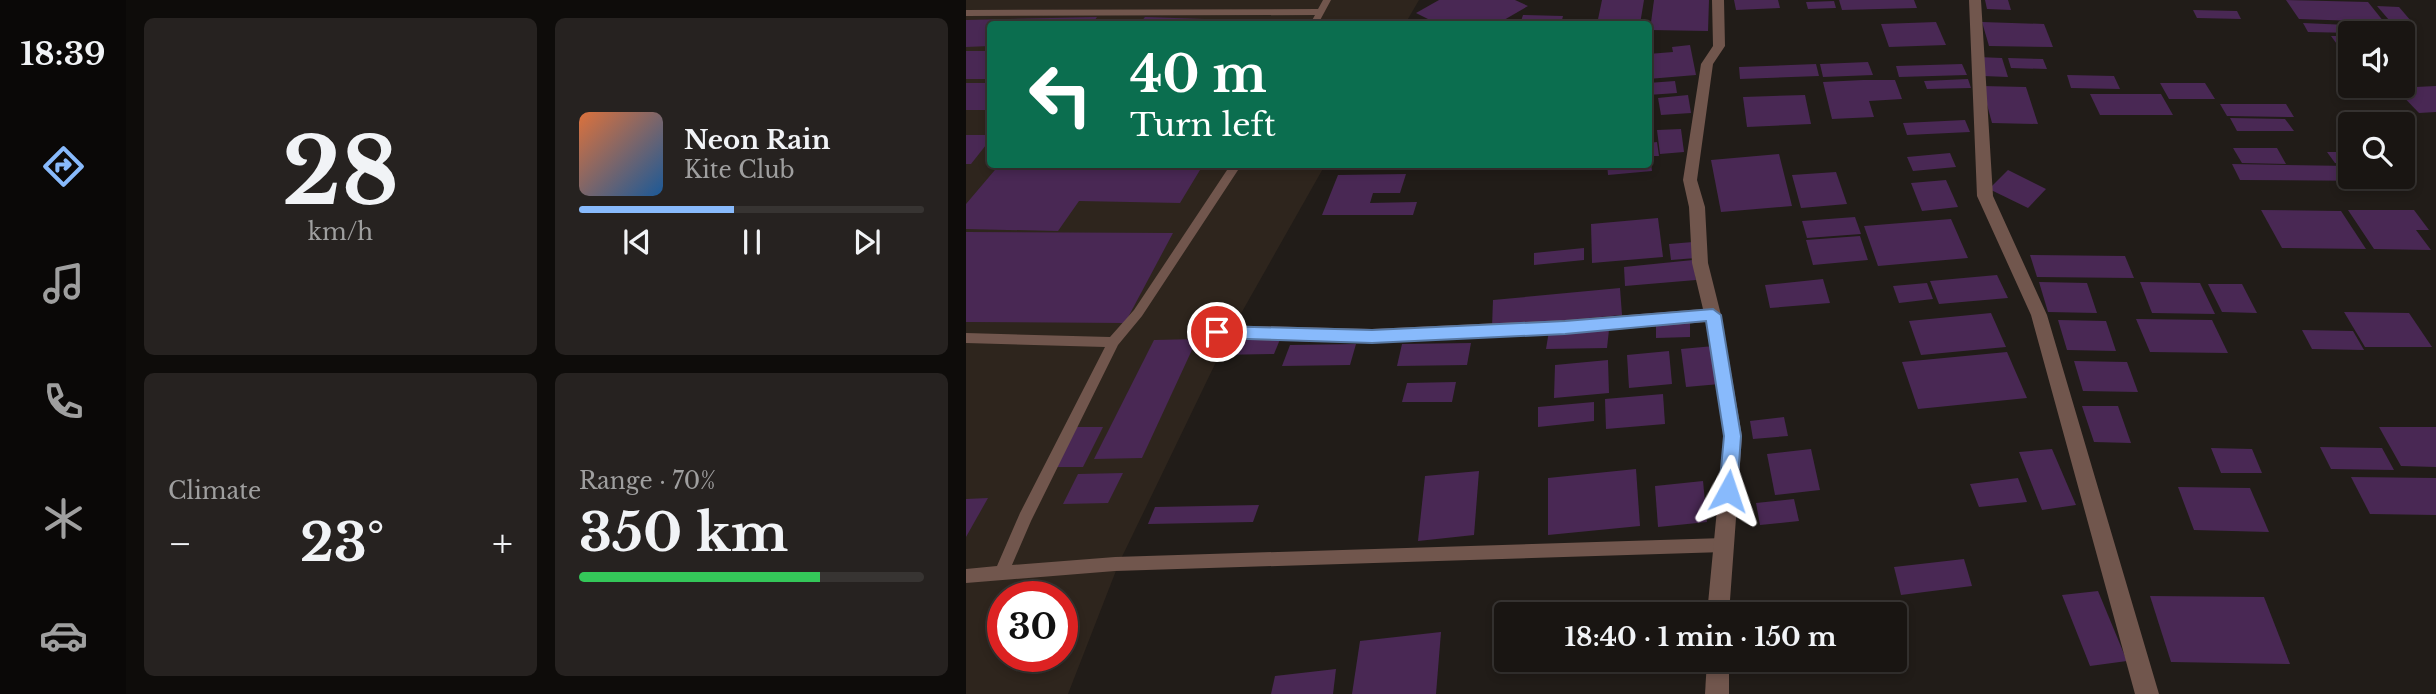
<!DOCTYPE html>
<html lang="en">
<head>
<meta charset="utf-8">
<style>
	body { margin:0; font-family:"Libre Baskerville",serif; background:#262220; color:#f1f3f6; height:100vh; display:flex; flex-direction:column; font-size:26px; white-space:nowrap }
	* { box-sizing:border-box; margin:0 }
	p { font-size:23px; color:#9f9f9f }
	.icon { flex:none; width:38px; height:38px; fill:none; stroke:currentColor; stroke-width:2; stroke-linecap:round; stroke-linejoin:round }
	.map { position:relative; flex:1; overflow:hidden }
	.sheet { display:flex; flex-direction:column; gap:18px; padding:18px; background:#0e0c0a; width:840px }
	.sheet>* { flex:none }
	.banner { position:absolute; left:21px; top:21px; width:665px; height:147px; border-radius:7px; box-shadow:0 4px 10px #0003,0 0 0 2px #373432; background:#0b6e4f; color:#fff; overflow:hidden }
	.buttons { position:absolute; left:1372px; top:21px; display:grid; gap:14px }
	.buttons a { display:grid; place-items:center; width:77px; height:77px; border-radius:7px; background:#191512; box-shadow:0 4px 10px #0003,0 0 0 2px #373432; font-size:35px }
	.speed { position:absolute; left:21px; top:581px; display:flex; gap:14px; font-size:35px; font-weight:700; text-align:center }
	.speed>* { display:grid; place-content:center; width:91px; height:91px; border-radius:50%; background:#191512; box-shadow:0 4px 10px #0003,0 0 0 2px #373432; line-height:1 }
	.speed .limit { border:10px solid #d22; background:#fff; color:#111 }
	.pin { position:absolute; display:grid; place-items:center; width:60px; height:60px; color:#fff; margin:-30px; border:4px solid #fff; border-radius:50%; box-shadow:0 2px 7px #0007 }
	.me { position:absolute; width:77px; margin:-38px; rotate:5deg; stroke-linejoin:round; filter:drop-shadow(0 0 5px #0008) }
	.turn { display:flex; align-items:center; gap:24px; height:147px; padding:0 28px; font-size:32px }
	.turn .icon { width:91px; height:91px; stroke-width:2.5 }
	.turn b { display:block; font-size:49px; line-height:60px }
	.big { font-size:52px; font-weight:700; line-height:1.1 }
	.sheet .widget { flex:1; display:flex; flex-direction:column; justify-content:center; gap:10px; min-width:0; padding:0 24px; border-radius:10px; background:#262220 }
	.sheet .dial { align-items:center; gap:0 }
	.dial b { font-size:91px; line-height:1 }
	.song { display:flex; align-items:center; gap:21px }
	.cover { width:84px; height:84px; border-radius:10px; background:linear-gradient(135deg,hsl(20 70% 55%),hsl(210 70% 35%)) }
	.played { height:7px; border-radius:4px; background:linear-gradient(90deg,#88bafc 45%,#373432 45%) }
	.keys { display:flex; justify-content:space-around; direction:ltr }
	.heat { display:flex; justify-content:space-between; align-items:center; font-size:38px; direction:ltr }
	.charge { height:10px; border-radius:5px; background:linear-gradient(90deg,#34c759 70%,#373432 0) }
	.sheet .tiles { flex:1; display:grid; gap:18px; grid-template-columns:repeat(2,1fr) }
	.trip { position:absolute; left:528px; top:602px; width:413px; height:70px; border-radius:7px; background:#191512; box-shadow:0 4px 10px #0003,0 0 0 2px #373432; font-weight:700; line-height:70px; text-align:center }
	main { display:flex; flex:1; min-height:0 }
	.tabs { display:flex; flex-direction:column; width:126px; justify-content:space-around; align-items:center; background:#0a0807; color:#9f9f9f }
	.tabs .icon { width:49px; height:49px }
	.tabs .selected { color:#88bafc }
	.tabs b { font-size:32px; color:#f1f3f6 }
	.map>svg:first-child { display:block }
	.built { fill:#2e251d; fill-rule:evenodd }
	.building { fill:#492854 }
	.lines { fill:none; stroke-linecap:round; stroke-linejoin:round }
	.service { fill:#71564d; fill-rule:evenodd }
	.minor { fill:#71564d; fill-rule:evenodd }
	.route { fill:#88bafc; stroke:#5879a4; stroke-width:2 }
</style>
</head>
<body>
<main>
<nav class="tabs">
<b>18:39</b>
<svg class="icon selected" aria-label="directions" viewBox="0 0 24 24"><path d="M12 3l9 9-9 9-9-9zM9 14v-3h6M13 9l2 2-2 2"/></svg>
<svg class="icon" aria-label="music" viewBox="0 0 24 24"><path d="M9 18V5l10-2v13"/><circle cx="6" cy="18" r="3"/><circle cx="16" cy="16" r="3"/></svg>
<svg class="icon" aria-label="phone" viewBox="0 0 24 24"><path d="M5 4h4l2 5-3 2q2 4 5 5l2-3 5 2v4C11 20 4 13 5 4z"/></svg>
<svg class="icon" aria-label="climate" viewBox="0 0 24 24"><path d="M12 3v18M4 7l16 10M4 17L20 7"/></svg>
<svg class="icon" aria-label="car" viewBox="0 0 24 24"><path d="M5 17H2v-5l4-1 3-4h7l3 4 3 1v5h-3M9 17h6M6 11h13"/><circle cx="7" cy="17" r="2"/><circle cx="17" cy="17" r="2"/></svg>
</nav>
<section class="sheet">
<div class="tiles">
<div class="widget dial"><b>28</b><p>km/h</p></div>
<div class="widget">
<div class="song"><i class="cover"></i><div><b>Neon Rain</b><p>Kite Club</p></div></div>
<div class="played"></div>
<div class="keys"><svg class="icon" aria-label="previous" viewBox="0 0 24 24"><path d="M18 5L8 12l10 7zM5 5v14"/></svg><svg class="icon" aria-label="pause" viewBox="0 0 24 24"><path d="M8 5v14M16 5v14"/></svg><svg class="icon" aria-label="next" viewBox="0 0 24 24"><path d="M6 5l10 7-10 7zM19 5v14"/></svg></div>
</div>
<div class="widget"><p>Climate</p>
<div class="heat"><a>−</a><b class="big">23°</b><a>+</a></div>
</div>
<div class="widget"><p>Range · 70%</p><b class="big">350 km</b><div class="charge"></div></div>
</div>
</section>
<div class="map">
<svg width="1470" height="694" viewBox="0 0 1470 694">
	<rect width="100%" height="100%" fill="#211c18"/>
	<path class="built" d="M0 0H453L439 24H24V164L359 165 264 333 153 563 102 694H0ZM37 597H96V656H37Z"/>
	<g class="building">
		<path d="M473 0H549L562 6 531 24H472L450 13Z"/>
		<path d="M636 0H678L674 24H631Z"/>
		<path d="M688 0H743L742 31 684 30Z"/>
		<path d="M768 0H812L814 8 770 10Z"/>
		<path d="M873 0H948L951 8 876 10Z"/>
		<path d="M1019 0H1042L1045 10 1021 9Z"/>
		<path d="M1320 0 1402 2 1418 22 1333 19Z"/>
		<path d="M868 1 870 8 842 9 840 2Z"/>
		<path d="M1411 6 1433 7 1445 21 1423 20Z"/>
		<path d="M1227 10 1271 11 1275 19 1231 18Z"/>
		<path d="M557 15 597 16 595 24H554Z"/>
		<path d="M131 17 126 24H24V46L0 47V20Z"/>
		<path d="M179 17 269 20 266 24H173Z"/>
		<path d="M970 22 980 45 923 47 915 24Z"/>
		<path d="M1016 22 1078 24 1087 47 1023 46Z"/>
		<path d="M1337 23 1382 25 1388 33 1342 32Z"/>
		<path d="M1405 23 1443 24 1451 34 1412 32Z"/>
		<path d="M1365 36H1384V47H1373Z"/>
		<path d="M724 45 730 75 682 79V54L707 52 706 47Z"/>
		<rect x="0" y="51" width="24" height="28"/>
		<path d="M1012 57 1036 58 1042 77 1017 76Z"/>
		<path d="M1042 58 1077 59 1081 69 1045 68Z"/>
		<path d="M902 62 907 75 857 77 854 64Z"/>
		<path d="M850 64 853 76 774 79 773 67Z"/>
		<path d="M996 64 1001 75 933 77 930 66Z"/>
		<path d="M1101 75 1148 76 1154 89 1105 88Z"/>
		<path d="M1002 79 1005 88 961 89 958 81Z"/>
		<path d="M897 80H929L936 99 903 101 908 117 866 119 857 82Z"/>
		<path d="M709 81 711 93 682 95V83Z"/>
		<rect x="0" y="83" width="24" height="27"/>
		<path d="M1194 83H1239L1249 99H1203Z"/>
		<path d="M1016 86 1060 87 1072 124 1026 123Z"/>
		<path d="M1470 86V112L1453 113 1429 88Z"/>
		<path d="M1124 94H1195L1207 115H1134Z"/>
		<path d="M722 95 725 113 695 115 692 98Z"/>
		<path d="M839 95 845 124 781 127 777 97Z"/>
		<path d="M1254 104H1320L1328 117 1261 116Z"/>
		<path d="M1387 113 1416 114 1424 124H1395Z"/>
		<path d="M1264 118 1319 119 1328 131H1271Z"/>
		<path d="M999 120 1004 132 941 135 937 123Z"/>
		<path d="M715 129 718 152 694 154 691 130Z"/>
		<path d="M0 135H24V140L5 164H0Z"/>
		<path d="M691 142 693 156H684L686 171 642 175 641 164H682V143Z"/>
		<path d="M1267 148H1311L1320 164 1276 163Z"/>
		<path d="M1361 152H1384V163H1369Z"/>
		<path d="M984 153 990 167 947 171 941 157Z"/>
		<path d="M813 154 826 206 755 212 745 160Z"/>
		<path d="M34 164H99L96 168 234 170 214 203 113 201 92 231 0 229V204Z"/>
		<path d="M1266 164 1384 166V177H1416L1419 181 1274 180Z"/>
		<path d="M1042 170 1080 189 1062 208 1023 189Z"/>
		<path d="M870 172 881 204 835 208 826 175Z"/>
		<path d="M440 174 434 193H407L404 203 451 202 447 215H356L372 175Z"/>
		<path d="M980 180 992 207 956 211 945 183Z"/>
		<path d="M1295 210 1375 211 1400 249 1316 248Z"/>
		<path d="M1382 210H1448L1463 230H1450L1465 250 1408 249Z"/>
		<path d="M889 217 895 234 841 238 836 221Z"/>
		<path d="M692 218 697 257 626 263 625 224Z"/>
		<path d="M985 219 1002 258 912 266 898 226Z"/>
		<path d="M0 232 207 233 159 323 0 322Z"/>
		<path d="M894 236 902 260 847 265 840 240Z"/>
		<path d="M727 242 730 258 705 260 703 244Z"/>
		<path d="M618 248V260L568 265V253Z"/>
		<path d="M1064 255 1159 256 1168 278 1071 277Z"/>
		<path d="M727 260 730 280 659 286 658 267Z"/>
		<path d="M1031 275 1042 298 973 304 964 281Z"/>
		<path d="M857 279 864 303 804 308 799 285Z"/>
		<path d="M1073 282 1121 283 1131 313 1082 312Z"/>
		<path d="M1174 282 1234 283 1249 314 1186 313Z"/>
		<path d="M961 283 967 299 933 303 927 286Z"/>
		<path d="M1242 284H1276L1291 313 1256 312Z"/>
		<path d="M654 288 656 315 526 327 527 300Z"/>
		<path d="M1378 312 1443 313 1466 347H1399Z"/>
		<path d="M1025 313 1040 347 955 355 943 321Z"/>
		<path d="M1170 319 1246 320 1262 353 1184 352Z"/>
		<path d="M1092 320 1140 321 1150 351 1101 350Z"/>
		<path d="M690 323H724V337L690 338Z"/>
		<path d="M643 330 641 348 580 349 583 331Z"/>
		<path d="M1336 330 1387 331 1398 350 1346 349Z"/>
		<path d="M315 337 308 354 249 355 256 338Z"/>
		<path d="M231 339 176 458 128 459 188 340Z"/>
		<path d="M505 343 501 365 431 366 436 344Z"/>
		<path d="M390 344 384 365 316 366 324 345Z"/>
		<path d="M748 346 754 384 720 387 715 349Z"/>
		<path d="M703 351 706 384 663 388 661 355Z"/>
		<path d="M1041 352 1061 398 952 409 936 362Z"/>
		<path d="M642 360 643 393 588 398 589 365Z"/>
		<path d="M1108 361 1161 362 1172 392 1117 391Z"/>
		<path d="M490 382 486 402H436L441 383Z"/>
		<path d="M697 394 699 424 640 429 639 399Z"/>
		<path d="M628 402V421L572 427V407Z"/>
		<path d="M1116 406H1152L1165 443 1128 442Z"/>
		<path d="M818 417 822 436 787 439 784 421Z"/>
		<path d="M110 427H137L117 467H89Z"/>
		<path d="M1413 427H1470V467L1435 466Z"/>
		<path d="M1354 447 1416 448 1428 470 1365 469Z"/>
		<path d="M1245 448 1286 449 1296 473H1255Z"/>
		<path d="M845 449 854 490 809 495 801 454Z"/>
		<path d="M1086 449 1110 505 1076 510 1053 452Z"/>
		<path d="M670 469 674 526 582 535V478Z"/>
		<path d="M513 471 508 535 452 541 459 476Z"/>
		<path d="M157 473 142 503 97 504 112 474Z"/>
		<path d="M1385 477 1470 478V515L1404 514Z"/>
		<path d="M1052 478 1061 502 1013 507 1004 484Z"/>
		<path d="M737 481 741 522 692 527 689 486Z"/>
		<path d="M1212 487 1284 488 1303 532 1228 530Z"/>
		<path d="M22 498 0 537V499Z"/>
		<path d="M828 499 833 521 794 525 790 503Z"/>
		<path d="M293 505 287 522 182 524 189 507Z"/>
		<path d="M998 559 1006 586 935 595 928 567Z"/>
		<path d="M1132 591 1161 661 1124 666 1096 595Z"/>
		<path d="M1184 596 1298 597 1324 664 1205 662Z"/>
		<path d="M475 632 470 694H386L394 641Z"/>
		<path d="M370 669 367 694H305L309 676Z"/>
	</g>
	<g class="lines">
		<g class="service">
			<path d="M357 0H365L352 24H344L349 15 0 16V10L352 9Z"/>
			<path d="M265 164H276L176 316 152 345 65 521 46 565 149 557 758 538 763 540 765 545 763 550 758 552 149 571 0 583V569L31 566 54 513 139 347 0 343V333L144 337 168 310Z"/>
		</g>
		<g class="minor">
			<path d="M746 0H758L759 46 747 64 731 180 739 207 742 263 755 315 776 436 763 614H741L758 436 740 322 599 334 406 343 251 339 245 337 242 332 245 327 251 325 406 329 599 320 737 309 726 263 723 207 717 180 735 64 747 46Z"/>
			<path d="M1003 0H1015L1027 196 1081 315 1193 694H1169L1065 315 1011 196Z"/>
			<path d="M741 660H763V694H739Z"/>
		</g>
	</g>
	<path class="route" d="M747 309 755 315 775 436 771 491 769 497 762 499 756 497 753 491 758 436 740 321 599 334 406 343 251 338 243 332 251 326 406 330 599 321Z"/>
</svg>
<div class="buttons">
<a><svg class="icon" aria-label="sound" viewBox="0 0 24 24"><path d="M4 9h4l5-4v14l-5-4H4zM17 9q2 3 0 6"/></svg></a>
<a><svg class="icon" aria-label="search" viewBox="0 0 24 24"><circle cx="10" cy="10" r="6"/><path d="M15 15l6 6"/></svg></a>
</div>
<div class="speed"><div class="limit">30</div></div>
<div class="pin" style="left:251px;top:332px;background:#d93025"><svg class="icon" aria-label="arrive" viewBox="0 0 24 24"><path d="M6 21V4h12l-3 4 3 4H6"/></svg></div>
<svg class="me" style="left:762px;top:491px" viewBox="-20 -20 40 40"><path d="M0-17L14 15 0 8-14 15z" fill="#88bafc" stroke="#fff" stroke-width="4"/></svg>
<div class="trip">18:40 · 1 min · 150 m</div>
<div class="banner">
<div class="turn"><svg class="icon" aria-label="left" viewBox="0 0 24 24"><path d="M17 20v-9H6M10 6l-5 5 5 5"/></svg><div><b>40 m</b>Turn left</div></div>
</div>
</div>
</main>
</body>
</html>
